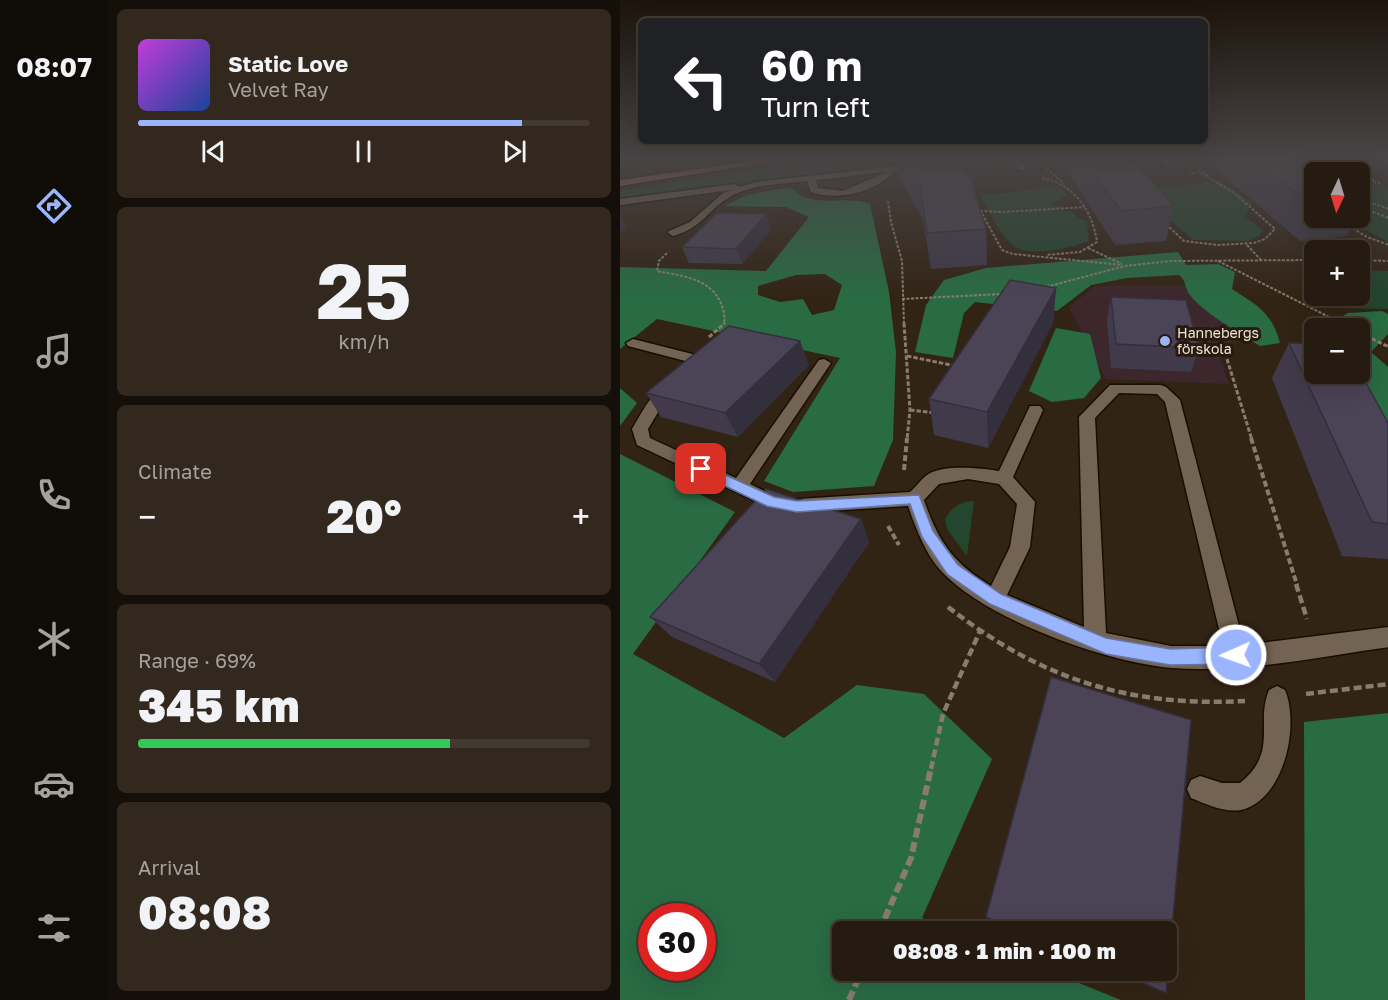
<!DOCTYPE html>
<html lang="en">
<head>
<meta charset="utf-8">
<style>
	body { margin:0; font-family:"Golos Text",sans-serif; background:#32281e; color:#f1f3f6; height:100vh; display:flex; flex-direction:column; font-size:22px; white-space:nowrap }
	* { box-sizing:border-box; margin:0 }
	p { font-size:20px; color:#a4a19f }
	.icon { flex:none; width:33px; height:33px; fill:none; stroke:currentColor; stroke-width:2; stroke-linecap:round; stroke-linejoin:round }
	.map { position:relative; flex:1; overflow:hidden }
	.sheet { display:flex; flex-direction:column; gap:9px; padding:9px; background:#150f09; width:512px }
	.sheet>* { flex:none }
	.guide { position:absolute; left:18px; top:18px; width:570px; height:126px; border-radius:9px; box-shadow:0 6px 24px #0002,0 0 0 2px #423930; background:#202124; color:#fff; overflow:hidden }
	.needle { width:39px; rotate:184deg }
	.controls { position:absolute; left:684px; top:162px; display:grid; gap:12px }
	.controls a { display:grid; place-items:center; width:66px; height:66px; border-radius:9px; background:#261b10; box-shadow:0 6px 24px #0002,0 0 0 2px #423930; font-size:30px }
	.speed { position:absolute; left:18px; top:903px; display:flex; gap:12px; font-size:30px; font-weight:700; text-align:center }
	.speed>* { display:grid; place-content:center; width:78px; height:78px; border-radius:50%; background:#261b10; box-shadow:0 6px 24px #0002,0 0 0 2px #423930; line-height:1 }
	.speed .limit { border:9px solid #d22; background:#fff; color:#111 }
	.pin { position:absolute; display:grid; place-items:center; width:51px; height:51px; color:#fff; margin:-26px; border-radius:12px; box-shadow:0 3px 9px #0006 }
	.me { position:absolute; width:66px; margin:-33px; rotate:268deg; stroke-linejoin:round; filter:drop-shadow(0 0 4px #0008) }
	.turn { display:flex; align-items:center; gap:21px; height:126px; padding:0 24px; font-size:27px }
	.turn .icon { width:78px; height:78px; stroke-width:2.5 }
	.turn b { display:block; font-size:42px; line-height:51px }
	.big { font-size:45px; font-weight:800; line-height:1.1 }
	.sheet .widget { flex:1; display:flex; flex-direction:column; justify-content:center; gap:9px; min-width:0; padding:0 21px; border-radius:9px; background:#32281e }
	.sheet .dial { align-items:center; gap:0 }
	.dial b { font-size:78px; line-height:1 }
	.song { display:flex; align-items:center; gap:18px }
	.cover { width:72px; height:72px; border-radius:9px; background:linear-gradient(135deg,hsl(290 70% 55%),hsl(220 70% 35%)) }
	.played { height:6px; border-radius:3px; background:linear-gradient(90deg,#9ab5fd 85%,#423930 85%) }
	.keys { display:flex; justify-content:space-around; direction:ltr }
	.heat { display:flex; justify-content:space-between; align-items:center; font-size:33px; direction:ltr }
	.charge { height:9px; border-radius:4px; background:linear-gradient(90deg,#34c759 69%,#423930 0) }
	.trip { position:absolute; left:212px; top:921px; width:345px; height:60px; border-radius:9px; background:#261b10; box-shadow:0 6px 24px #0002,0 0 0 2px #423930; font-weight:800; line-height:60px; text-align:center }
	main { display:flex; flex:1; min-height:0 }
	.tab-bar { display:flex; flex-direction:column; width:108px; justify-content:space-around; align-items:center; background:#0f0b06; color:#a4a19f }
	.tab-bar .icon { width:42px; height:42px }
	.tab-bar .selected { color:#9ab5fd }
	.tab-bar b { font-size:27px; color:#f1f3f6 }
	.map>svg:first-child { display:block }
	.education { fill:#3c282c }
	.green { fill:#23462f }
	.forest { fill:#296b43; fill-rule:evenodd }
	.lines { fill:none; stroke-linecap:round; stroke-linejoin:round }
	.minor-casing { stroke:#190d02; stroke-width:3 }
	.major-casing { stroke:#190d02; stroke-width:3 }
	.path-far4 { stroke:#887c6f; stroke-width:2; stroke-dasharray:3 1.5; stroke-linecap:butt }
	.path-far3 { stroke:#887c6f; stroke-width:3; stroke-dasharray:4.5 2; stroke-linecap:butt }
	.path-far2 { stroke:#887c6f; stroke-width:4; stroke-dasharray:6 3; stroke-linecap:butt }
	.path-far1 { stroke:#887c6f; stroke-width:4.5; stroke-dasharray:8 4; stroke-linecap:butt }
	.path { stroke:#887c6f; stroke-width:6; stroke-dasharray:10 4.5; stroke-linecap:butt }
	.minor { fill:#736352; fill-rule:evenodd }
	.major { fill:#b1775b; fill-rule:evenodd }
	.wall { fill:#403a4a }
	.shaded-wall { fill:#342f3c }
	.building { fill:#4b4356; stroke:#342f3c; stroke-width:1.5 }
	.route { fill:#9ab5fd; stroke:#6476a4; stroke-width:1.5 }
	.poi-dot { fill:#9ab5fd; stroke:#281a0c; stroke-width:2 }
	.labels { text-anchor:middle; stroke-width:6; stroke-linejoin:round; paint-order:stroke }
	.far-poi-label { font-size:14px; fill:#eee5db; stroke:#281a0c; text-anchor:start }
</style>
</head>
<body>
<main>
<nav class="tab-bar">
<b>08:07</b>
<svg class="icon selected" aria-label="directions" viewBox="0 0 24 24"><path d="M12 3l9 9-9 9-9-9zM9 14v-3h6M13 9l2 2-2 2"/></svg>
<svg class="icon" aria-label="music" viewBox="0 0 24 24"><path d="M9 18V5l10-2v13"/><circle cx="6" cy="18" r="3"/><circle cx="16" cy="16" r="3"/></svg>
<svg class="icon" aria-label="phone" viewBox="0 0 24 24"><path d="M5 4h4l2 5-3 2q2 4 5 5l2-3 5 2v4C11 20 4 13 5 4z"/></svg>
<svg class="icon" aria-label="climate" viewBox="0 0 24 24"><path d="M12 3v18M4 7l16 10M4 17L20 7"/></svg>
<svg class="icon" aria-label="car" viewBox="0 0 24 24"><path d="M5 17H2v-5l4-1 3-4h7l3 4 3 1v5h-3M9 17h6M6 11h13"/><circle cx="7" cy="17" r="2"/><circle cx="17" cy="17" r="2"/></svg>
<svg class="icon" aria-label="filters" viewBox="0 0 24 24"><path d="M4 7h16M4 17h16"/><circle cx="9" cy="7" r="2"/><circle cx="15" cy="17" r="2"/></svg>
</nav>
<section class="sheet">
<div class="widget">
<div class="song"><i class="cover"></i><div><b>Static Love</b><p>Velvet Ray</p></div></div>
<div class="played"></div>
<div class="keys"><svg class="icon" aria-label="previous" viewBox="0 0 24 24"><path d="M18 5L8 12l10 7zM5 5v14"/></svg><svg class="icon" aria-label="pause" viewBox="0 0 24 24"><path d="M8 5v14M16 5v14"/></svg><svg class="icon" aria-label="next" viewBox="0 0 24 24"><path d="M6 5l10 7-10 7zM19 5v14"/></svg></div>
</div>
<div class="widget dial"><b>25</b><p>km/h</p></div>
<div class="widget"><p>Climate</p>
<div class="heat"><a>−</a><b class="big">20°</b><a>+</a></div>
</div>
<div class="widget"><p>Range · 69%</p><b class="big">345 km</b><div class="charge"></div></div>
<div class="widget"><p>Arrival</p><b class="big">08:08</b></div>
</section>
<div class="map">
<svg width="769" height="1000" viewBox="0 0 769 1000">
	<rect width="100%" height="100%" fill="#322415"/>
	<path class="education" d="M587 285 650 334 596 347 609 384 486 379 449 307 475 286Z"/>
	<g class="green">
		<path d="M229 159H286L288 162 0 198V191L142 168Z"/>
		<path d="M599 181 633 203 624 216 643 230 639 236 629 241 573 240 517 191Z"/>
		<path d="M762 185 768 188V242L723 218H740V189Z"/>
		<path d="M439 186 447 195 431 205 442 206 444 212 452 211 458 218 467 221 469 241C452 248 405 259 391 244 377 230 371 212 360 196Z"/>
		<path d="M740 270 768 271V309L716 308 709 296H740Z"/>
		<path d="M354 501 347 556 327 529 325 519C333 506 339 502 354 501Z"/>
	</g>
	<g class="forest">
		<path d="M166 188 173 189C193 210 224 194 250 204L269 292 276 352 273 440 254 486 173 492 144 481 220 358 37 319 0 349V267L146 271 189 217 166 207 104 206 127 195ZM205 274 222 285 214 310 192 315 183 299 160 302 138 295V286L176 275Z"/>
		<path d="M558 252 566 265 598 264 615 272 612 289C637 305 652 313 660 343L640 346C622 334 582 312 570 295 564 288 567 281 559 275L507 278 471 285 437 311 355 302 344 313 333 358 295 352 306 305 324 280 366 268Z"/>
		<path d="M762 311 768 314V334L751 352 768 367V422L749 400 740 374V328H702L728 313Z"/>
		<path d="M436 328 470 334 481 378 464 398 432 402 409 391Z"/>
		<path d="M0 388 17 403 0 426Z"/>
		<path d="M0 454 115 512 13 654 164 738 237 685 304 694 372 759 302 918 334 931 222 932V970L429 971 501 1000H0ZM32 916H82V968H32Z"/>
		<path d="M768 713V1000H685L684 722Z"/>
	</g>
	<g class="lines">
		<g class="minor-casing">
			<g id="minor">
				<path d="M336 159H361L357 161 270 172 273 174C251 193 218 201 191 192L187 181C162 184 132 184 110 197 87 210 84 227 53 236L48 233 49 231 70 222 103 193 111 190 0 205V199L115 184 119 187 135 182ZM266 172 223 191 198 188 196 180Z"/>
				<path d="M392 159H400L406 168 405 170H399Z"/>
				<path d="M539 159H548L552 164 545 166Z"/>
				<path d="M686 159H695L707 169 700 171Z"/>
				<path d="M761 159H769V163Z"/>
				<path d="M13 339 88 358 90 361 81 370H71L69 367 73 363 8 346 6 343Z"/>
				<path d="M204 359 211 363 130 484 155 496 177 499 290 492C296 487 301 479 307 475 323 464 360 468 379 471L410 406H420L423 410 393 477 415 502 410 547 387 595 464 627 459 417 490 385H541L546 387 560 400 624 645 769 627V647C697 657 624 673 552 668 487 663 365 619 321 571 305 553 296 529 288 506L177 513 152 509 17 445 12 429C21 415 36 380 56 386L58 389 43 404 28 429 30 438 116 478 199 360ZM499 393 537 394 545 402 603 646H551L486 633 475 418ZM348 479 379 484 397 504 390 547 371 586C333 563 318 541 304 500L319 484Z"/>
				<path d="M657 686 665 690C680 726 664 800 621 810 604 813 586 804 571 798L567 789 571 780 580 776 602 783H620C659 752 635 723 649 690Z"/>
			</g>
		</g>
		<g class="major-casing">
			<path id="major" d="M148 159H169L0 186V180Z"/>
		</g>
		<g class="path-far4">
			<path d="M733 159H744"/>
			<path d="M421 161 444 160"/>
			<path d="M571 164 589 176"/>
			<path d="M423 165 444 184"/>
			<path d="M726 167 738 172"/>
			<path d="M740 173 754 180"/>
			<path d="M422 178C455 185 472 210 477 242L460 252 426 255"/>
			<path d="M740 178 762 184"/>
			<path d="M740 199 769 209"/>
			<path d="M268 201 271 222 282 261 284 324"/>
			<path d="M740 207 769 218"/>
			<path d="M360 210 382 250 393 254 502 265"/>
			<path d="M360 211 383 212 465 207"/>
			<path d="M546 224 564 241 598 245 634 243 645 239 655 229 613 192 579 172 569 174"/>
			<path d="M729 226 747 237 769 245"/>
			<path d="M627 245 641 260"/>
			<path d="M468 248 502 264"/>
			<path d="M47 253 39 261 37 271C62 276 92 278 102 306 104 312 105 318 104 324"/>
			<path d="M740 260 769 261"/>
			<path d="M598 261 723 324"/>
			<path d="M422 288 505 266 551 261 694 260"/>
			<path d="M282 299 382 294"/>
		</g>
		<g class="path-far3">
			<path d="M284 323 290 410 287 440"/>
			<path d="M720 323 731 328"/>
			<path d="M740 333 769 347"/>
			<path d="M89 337 105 323"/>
			<path d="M287 356 336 366"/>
			<path d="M607 359 632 440"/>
			<path d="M290 410 316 413"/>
		</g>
		<g class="path-far2">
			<path d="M631 438 677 585"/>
			<path d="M284 470 287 438"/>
			<path d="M268 526 279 545"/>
		</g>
		<g class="path-far1">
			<path d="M676 584 687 619"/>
			<path d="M328 607C421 679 507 707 625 701"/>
			<path d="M686 694 769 684"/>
			<path d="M311 769 323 714 360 631"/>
		</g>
		<g class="path">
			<path d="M259 932 291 858 311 768"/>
			<path d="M229 1000 242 970"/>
		</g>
		<use href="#minor" class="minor"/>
		<use href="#major" class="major"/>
	</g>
	<g class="wall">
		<path d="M277 159H334L366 229 367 265 311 269 303 219 280 179Z"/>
		<path d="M439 159H509L554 206 546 241 495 245Z"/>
		<path d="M584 159H680L694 172V218H736L727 236 680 241Z"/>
		<path d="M740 199 744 202 740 210Z"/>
		<path d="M146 214 151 229 123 264 69 263 62 247Z"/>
		<path d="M436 288 433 323 368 448 314 435 309 399Z"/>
		<path d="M491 297 579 348 571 372 491 368 487 320Z"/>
		<path d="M669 343 768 423V559L722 556 652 378Z"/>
		<path d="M189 365 118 437 41 417 26 393Z"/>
		<path d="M241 519 249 542 155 682 52 637 30 617Z"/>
		<path d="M431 677 571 720 546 993 490 970H546V932H398L367 919 366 917Z"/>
	</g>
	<g class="shaded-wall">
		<path d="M146 214 151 229 123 264 116 249Z"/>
		<path d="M0 215 7 228 0 233Z"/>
		<path d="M436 288 433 323 368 448 367 412Z"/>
		<path d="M180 341 189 365 118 437 105 413Z"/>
		<path d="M241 519 249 542 155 682 139 664Z"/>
	</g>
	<g class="building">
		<path d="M283 159H334L351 179 366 229 307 233 300 186Z"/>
		<path d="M462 159H509L515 163 554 206 501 211Z"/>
		<path d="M631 159H680L700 172H694V206Z"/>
		<path d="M97 213 146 214 116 249 62 247Z"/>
		<path d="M390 280 436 288 367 412 309 399Z"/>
		<path d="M491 297 566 300 579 348 496 344Z"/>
		<path d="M109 326 180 341 105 413 26 393Z"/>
		<path d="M669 343 694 344V374H740V372L768 423V524L752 522Z"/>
		<path d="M146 489 241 519 139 664 30 617Z"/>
		<path d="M431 677 571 720 546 993 493 970H546V932H400L366 917Z"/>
	</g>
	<linearGradient id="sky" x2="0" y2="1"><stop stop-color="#1c140c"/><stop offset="0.53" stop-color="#494546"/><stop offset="1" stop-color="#494546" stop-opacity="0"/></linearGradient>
	<rect width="769" height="299" fill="url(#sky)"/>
	<path class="route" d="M81 464 154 497 177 501 299 495 313 531 338 565 381 594 486 638 550 649 616 647 622 650 624 655 622 661 616 664 550 665 486 654 370 604 327 574 302 537 290 504 177 512 147 506 76 472 75 469Z"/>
	<circle class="poi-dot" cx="545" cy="341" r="6"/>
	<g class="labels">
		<g class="far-poi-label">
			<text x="557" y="338">Hannebergs<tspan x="557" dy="16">förskola</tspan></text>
		</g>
	</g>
</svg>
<div class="controls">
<a><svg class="needle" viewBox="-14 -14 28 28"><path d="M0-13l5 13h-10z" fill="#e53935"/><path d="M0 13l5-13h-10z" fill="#a4a19f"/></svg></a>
<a>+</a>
<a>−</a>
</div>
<div class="speed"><div class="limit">30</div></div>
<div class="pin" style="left:81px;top:469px;background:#d93025"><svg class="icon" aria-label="arrive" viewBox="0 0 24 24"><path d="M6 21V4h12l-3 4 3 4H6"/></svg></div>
<svg class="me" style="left:616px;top:655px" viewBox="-20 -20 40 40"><circle r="17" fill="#9ab5fd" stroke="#fff" stroke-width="3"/><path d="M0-11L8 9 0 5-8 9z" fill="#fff"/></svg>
<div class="trip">08:08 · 1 min · 100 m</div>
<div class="guide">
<div class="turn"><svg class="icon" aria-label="left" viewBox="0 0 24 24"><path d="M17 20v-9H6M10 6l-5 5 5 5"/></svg><div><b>60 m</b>Turn left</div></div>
</div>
</div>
</main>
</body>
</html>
